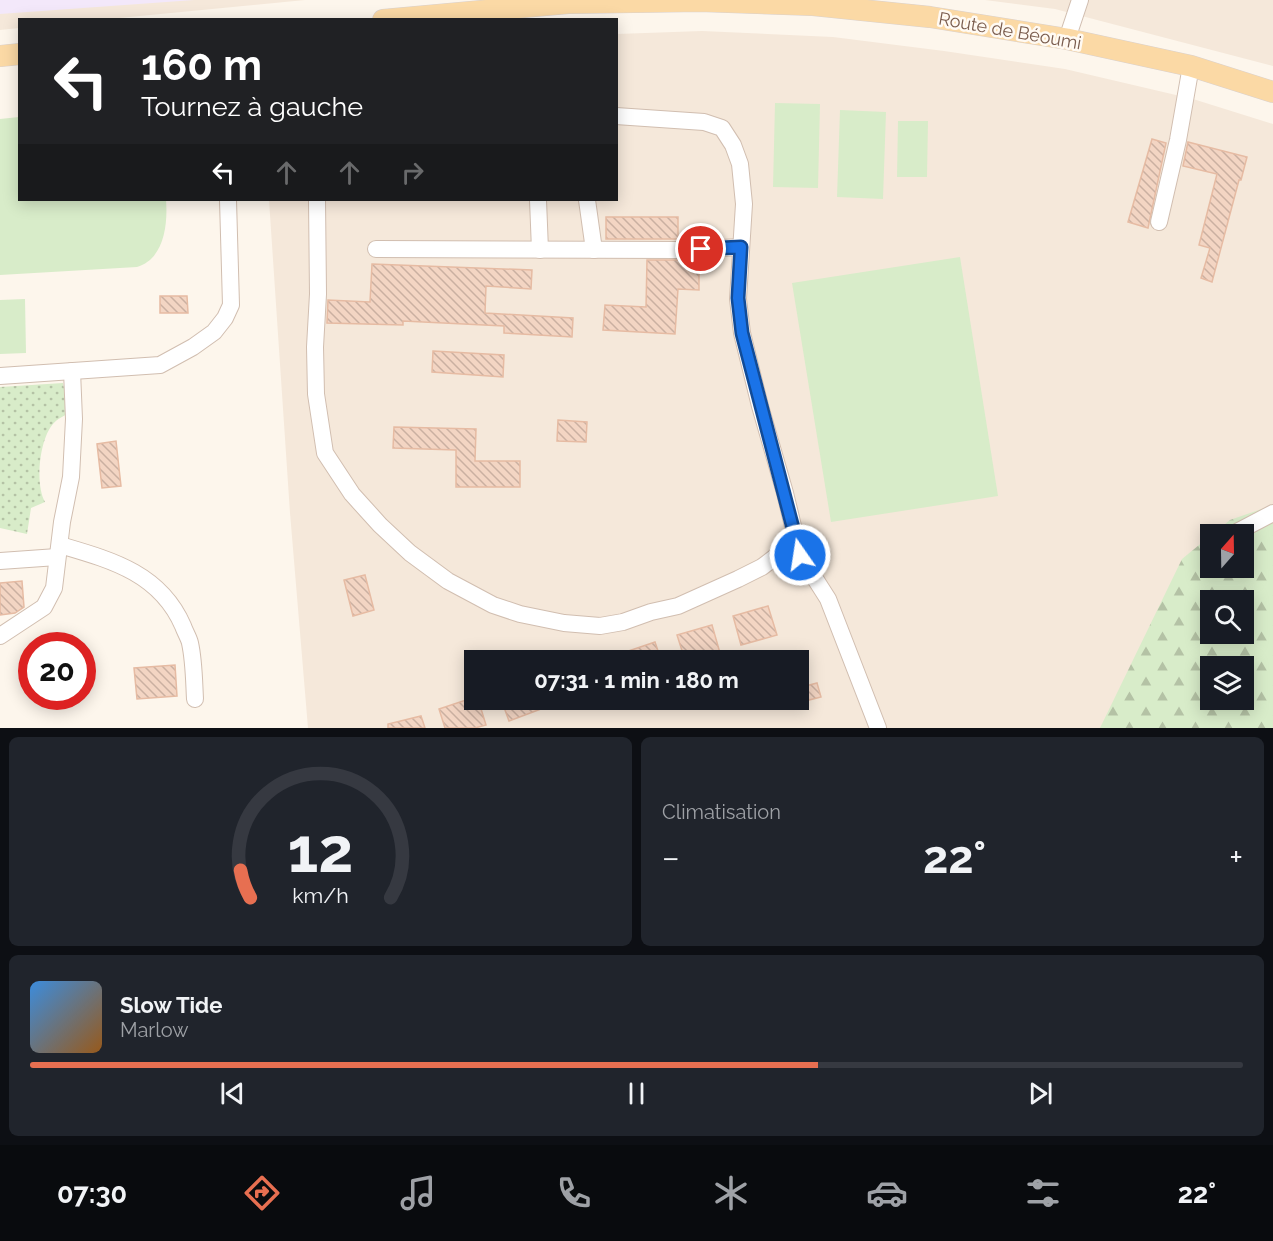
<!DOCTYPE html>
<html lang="fr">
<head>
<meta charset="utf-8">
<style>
	body { margin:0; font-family:Raleway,sans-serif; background:#20242c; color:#f1f3f6; height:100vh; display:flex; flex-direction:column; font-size:22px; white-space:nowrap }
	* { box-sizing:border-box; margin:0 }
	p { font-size:20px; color:#9ea1a6 }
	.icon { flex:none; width:33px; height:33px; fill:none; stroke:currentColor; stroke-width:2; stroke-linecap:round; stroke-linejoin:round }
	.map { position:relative; height:728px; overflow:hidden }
	.drawer { display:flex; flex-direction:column; gap:9px; padding:9px; background:#0d0f14; flex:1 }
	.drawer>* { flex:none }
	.guide { position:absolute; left:18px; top:18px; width:600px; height:183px; border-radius:0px; box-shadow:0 3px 15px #0003; background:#202124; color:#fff; overflow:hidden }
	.needle { width:39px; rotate:20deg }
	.controls { position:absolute; left:1200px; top:524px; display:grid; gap:12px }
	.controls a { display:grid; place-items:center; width:54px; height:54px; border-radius:0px; background:#171b24; box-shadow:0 3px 15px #0003; font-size:30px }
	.speed { position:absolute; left:18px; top:632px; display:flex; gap:12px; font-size:30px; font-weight:700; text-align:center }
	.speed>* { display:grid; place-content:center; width:78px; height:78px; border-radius:50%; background:#171b24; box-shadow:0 3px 15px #0003; line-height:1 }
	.speed .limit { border:9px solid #d22; background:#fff; color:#111 }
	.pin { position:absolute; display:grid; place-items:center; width:51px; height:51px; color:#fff; margin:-26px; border:3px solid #fff; border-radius:50%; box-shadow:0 2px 6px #0007 }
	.me { position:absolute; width:66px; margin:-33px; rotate:347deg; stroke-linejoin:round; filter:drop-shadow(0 0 4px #0008) }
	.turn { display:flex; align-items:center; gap:21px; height:126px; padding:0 24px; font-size:27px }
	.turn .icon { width:78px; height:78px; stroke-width:2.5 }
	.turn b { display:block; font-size:42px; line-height:51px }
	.lanes { display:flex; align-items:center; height:57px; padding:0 24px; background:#0003; justify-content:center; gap:30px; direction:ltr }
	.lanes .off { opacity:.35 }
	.big { font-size:45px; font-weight:700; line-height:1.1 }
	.drawer .card { flex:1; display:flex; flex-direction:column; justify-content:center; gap:9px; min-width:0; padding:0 21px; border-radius:9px; background:#20242c }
	.drawer .dial { align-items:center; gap:0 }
	.dial svg { height:156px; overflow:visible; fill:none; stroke:#363941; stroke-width:7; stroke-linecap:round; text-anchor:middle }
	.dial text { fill:#f1f3f6; stroke:none }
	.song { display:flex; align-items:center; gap:18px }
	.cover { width:72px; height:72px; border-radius:9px; background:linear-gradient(135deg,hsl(210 70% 55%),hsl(30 70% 35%)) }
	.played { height:6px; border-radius:3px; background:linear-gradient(90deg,#e76f51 65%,#363941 65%) }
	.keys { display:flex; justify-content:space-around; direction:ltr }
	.heat { display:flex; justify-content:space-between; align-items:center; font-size:33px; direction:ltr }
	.drawer .tiles { flex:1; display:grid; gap:9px; grid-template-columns:1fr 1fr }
	.card:last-child { grid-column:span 2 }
	.trip { position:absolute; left:464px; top:650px; width:345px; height:60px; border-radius:0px; background:#171b24; box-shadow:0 3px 15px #0003; font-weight:700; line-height:60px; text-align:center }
	.tab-bar { display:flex; height:96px; justify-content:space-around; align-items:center; background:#090b0e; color:#9ea1a6 }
	.tab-bar .icon { width:42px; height:42px }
	.tab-bar .selected { color:#e76f51 }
	.tab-bar b { font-size:27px; color:#f1f3f6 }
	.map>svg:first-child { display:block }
	.residential { fill:#f5e8da; fill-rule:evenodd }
	.education { fill:#f3e8fa }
	.grass { fill:url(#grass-dots) }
	.forest { fill:url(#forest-firs); fill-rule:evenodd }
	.pitch { fill:#d8ecc9 }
	.building { fill:url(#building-back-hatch); stroke:#e6bba3; stroke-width:1.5 }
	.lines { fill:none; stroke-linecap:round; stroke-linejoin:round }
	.minor-casing { stroke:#d1beb0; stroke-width:18 }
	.major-casing { stroke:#dad1cd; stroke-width:22 }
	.minor { stroke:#fff; stroke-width:16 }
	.major { stroke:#fbd9a5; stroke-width:21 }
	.route-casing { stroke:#114b97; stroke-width:15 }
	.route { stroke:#1a73e8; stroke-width:10 }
	.labels { text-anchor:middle; stroke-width:5; stroke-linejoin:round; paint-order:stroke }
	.street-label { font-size:18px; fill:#7a5c4d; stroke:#fffaf3 }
</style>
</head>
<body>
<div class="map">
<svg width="1273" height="728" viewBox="0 0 1273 728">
	<defs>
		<pattern id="grass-dots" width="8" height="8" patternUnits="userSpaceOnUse" patternTransform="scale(1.5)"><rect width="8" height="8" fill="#d8ecc9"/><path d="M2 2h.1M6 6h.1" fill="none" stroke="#b4c2a5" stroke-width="1.8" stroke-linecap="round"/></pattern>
		<pattern id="forest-firs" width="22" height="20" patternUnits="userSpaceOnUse" patternTransform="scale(1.5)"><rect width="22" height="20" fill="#d8ecc9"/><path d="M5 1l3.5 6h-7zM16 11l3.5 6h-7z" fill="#b4c2a5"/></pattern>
		<pattern id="building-back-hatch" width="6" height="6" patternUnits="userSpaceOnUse" patternTransform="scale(1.5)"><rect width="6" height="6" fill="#f3d5c3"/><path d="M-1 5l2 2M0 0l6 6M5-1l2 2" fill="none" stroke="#cab0a1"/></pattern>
	</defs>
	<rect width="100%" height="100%" fill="#fdf6ec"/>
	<g class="residential">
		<path d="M0 0H305L109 19 20 20 19 28 0 30Z"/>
		<path d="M985 0H1273V66L1055 9Z"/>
		<path d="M702 31 833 37 944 51 1065 69 1193 99 1273 124V728H308L290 513 269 200H616L617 34ZM1210 534H1244V567H1210ZM1210 600H1244V633H1210ZM474 660H798V699H474ZM1210 666H1244V699H1210Z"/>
	</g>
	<path class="education" d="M0 0H194L0 14Z"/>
	<path class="grass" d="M63 383 69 413C64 416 57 419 53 424 39 440 35 485 45 502L31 508 27 534 0 528V387Z"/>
	<path class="forest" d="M1273 505V728H1100L1182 559 1210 536V567H1244V534H1213L1230 520ZM1210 600H1244V633H1210ZM1210 666H1244V699H1210Z"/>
	<g class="pitch">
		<path d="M775 103 820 104 818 188 773 187Z"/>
		<path d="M840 110 886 112 883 199 837 197Z"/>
		<path d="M19 117 20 200H166C168 225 164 259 137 267L0 275V119Z"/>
		<path d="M898 121H928L927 177H897Z"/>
		<path d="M960 257 998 496 831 522 792 283Z"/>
		<path d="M25 299 26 353 0 354V300Z"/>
	</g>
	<g class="building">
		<path d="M1152 139 1166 143 1148 228 1128 222Z"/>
		<path d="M1188 142 1247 157 1241 180H1239L1212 282 1201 278 1210 248 1199 245 1217 174 1183 166Z"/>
		<rect x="606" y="217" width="72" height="22"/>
		<path d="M647 260H699V290L678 289 675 334 603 330 605 305 646 307Z"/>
		<path d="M372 264 532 270 531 289 486 286 485 313 573 318 572 337 504 333V326L403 321V325L327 323 328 300 370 302Z"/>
		<path d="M160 296H187L188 313H160Z"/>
		<path d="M433 351 504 355 503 377 432 372Z"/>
		<path d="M558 420 587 422 586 442 557 441Z"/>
		<path d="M394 427 476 429 475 461H520V487H456V450L393 448Z"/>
		<path d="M116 441 121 486 102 488 97 444Z"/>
		<path d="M365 575 374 610 353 616 344 580Z"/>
		<path d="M22 581 24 607 15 613 0 615V583Z"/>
		<path d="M768 606 777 635 741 645 733 616Z"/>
		<path d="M712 625 720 653 695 660H685L677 635Z"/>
		<path d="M655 642 661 660H609L608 658Z"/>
		<path d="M175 665 177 696 137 699 134 668Z"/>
		<path d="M817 683 821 697 809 700 808 697 798 699V688Z"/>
		<path d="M469 699H478L486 725 475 728H445L439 709Z"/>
		<path d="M501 699H565V700L509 721Z"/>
		<path d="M421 716 425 728H388V724Z"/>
	</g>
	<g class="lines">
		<g class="minor-casing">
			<g id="minor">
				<path d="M1067 39 1080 0"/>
				<path d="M616 116 704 122 722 128 733 145 740 164 744 204 738 299 742 333 760 406 785 493 800 555 828 599 878 728"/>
				<path d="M317 200 318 294 315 347 316 394 325 453 352 494 380 525 410 553 448 581 493 605 520 614 564 623 600 626 623 622 651 612 678 606 738 579 762 567 779 554 790 546 795 536"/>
				<path d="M538 200 540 250"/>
				<path d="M587 200 594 250"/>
				<path d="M1159 222 1178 140 1191 66"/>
				<path d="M376 249 681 250 741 247"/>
				<path d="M0 376 160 365 193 347 214 332 225 318 231 305 228 200"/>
				<path d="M1233 534 1273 513"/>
				<path d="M60 545C111 560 160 573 183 626 185 632 189 638 190 643 194 661 194 681 195 699"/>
				<path d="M0 561 57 557"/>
				<path d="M0 636 44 607 54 588 62 522 71 477 74 419 72 371"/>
			</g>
		</g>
		<g class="major-casing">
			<g id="major">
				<path d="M383 20 568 3 700 1 813 5 930 17 1067 39 1191 66 1273 92"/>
				<path d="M0 56 20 54"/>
			</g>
		</g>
		<use href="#minor" class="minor"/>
		<use href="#major" class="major"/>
	</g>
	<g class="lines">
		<g class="route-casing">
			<path id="route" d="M701 249 741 247 738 298 742 333 800 555"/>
		</g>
		<use href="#route" class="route"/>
	</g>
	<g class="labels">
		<g class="street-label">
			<text transform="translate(1010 31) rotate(10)" y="6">Route de Béoumi</text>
		</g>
	</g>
</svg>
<div class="controls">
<a><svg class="needle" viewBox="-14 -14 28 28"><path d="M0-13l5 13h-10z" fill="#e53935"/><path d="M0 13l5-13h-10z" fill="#9ea1a6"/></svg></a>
<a><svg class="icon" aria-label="search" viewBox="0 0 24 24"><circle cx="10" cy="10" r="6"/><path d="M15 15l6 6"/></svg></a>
<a><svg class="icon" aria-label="layers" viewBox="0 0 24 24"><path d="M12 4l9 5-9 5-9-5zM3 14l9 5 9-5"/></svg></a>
</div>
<div class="speed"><div class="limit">20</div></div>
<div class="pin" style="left:701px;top:249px;background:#d93025"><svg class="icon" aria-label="arrive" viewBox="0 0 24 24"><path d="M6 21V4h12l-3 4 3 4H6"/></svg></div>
<svg class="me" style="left:800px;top:555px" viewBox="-20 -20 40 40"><circle r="17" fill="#1a73e8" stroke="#fff" stroke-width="3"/><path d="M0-11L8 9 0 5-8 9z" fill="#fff"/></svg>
<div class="trip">07:31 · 1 min · 180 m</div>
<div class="guide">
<div class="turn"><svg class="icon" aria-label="left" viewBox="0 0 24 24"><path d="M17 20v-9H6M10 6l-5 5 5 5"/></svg><div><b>160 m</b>Tournez à gauche</div></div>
<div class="lanes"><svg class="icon" aria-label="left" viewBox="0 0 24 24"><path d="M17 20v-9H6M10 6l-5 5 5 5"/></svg><svg class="icon off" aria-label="ahead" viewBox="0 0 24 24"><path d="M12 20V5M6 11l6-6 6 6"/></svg><svg class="icon off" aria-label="ahead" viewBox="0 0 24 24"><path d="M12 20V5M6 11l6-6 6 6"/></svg><svg class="icon off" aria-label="right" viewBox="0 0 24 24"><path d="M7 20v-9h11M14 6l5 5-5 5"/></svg></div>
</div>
</div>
<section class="drawer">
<div class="tiles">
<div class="card dial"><svg viewBox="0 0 100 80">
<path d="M14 69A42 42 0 1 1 86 69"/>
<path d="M14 69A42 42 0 0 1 9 55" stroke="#e76f51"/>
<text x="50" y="56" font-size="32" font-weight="700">12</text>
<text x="50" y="72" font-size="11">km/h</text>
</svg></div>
<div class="card"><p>Climatisation</p>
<div class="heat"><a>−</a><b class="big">22°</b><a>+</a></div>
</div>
<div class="card">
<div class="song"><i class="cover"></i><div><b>Slow Tide</b><p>Marlow</p></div></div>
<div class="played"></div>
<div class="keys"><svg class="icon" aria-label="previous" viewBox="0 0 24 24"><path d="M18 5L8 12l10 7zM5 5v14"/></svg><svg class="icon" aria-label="pause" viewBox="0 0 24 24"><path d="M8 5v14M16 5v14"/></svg><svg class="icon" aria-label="next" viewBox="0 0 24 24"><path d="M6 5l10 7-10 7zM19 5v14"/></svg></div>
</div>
</div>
</section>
<nav class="tab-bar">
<b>07:30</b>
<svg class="icon selected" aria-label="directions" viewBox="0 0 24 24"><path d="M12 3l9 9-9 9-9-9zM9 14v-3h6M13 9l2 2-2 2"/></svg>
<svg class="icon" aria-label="music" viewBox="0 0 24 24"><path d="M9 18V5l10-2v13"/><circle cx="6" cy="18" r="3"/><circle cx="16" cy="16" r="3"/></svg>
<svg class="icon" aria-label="phone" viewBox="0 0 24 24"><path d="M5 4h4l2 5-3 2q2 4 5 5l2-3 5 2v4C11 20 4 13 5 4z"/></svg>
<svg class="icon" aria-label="climate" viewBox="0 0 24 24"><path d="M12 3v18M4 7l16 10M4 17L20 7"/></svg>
<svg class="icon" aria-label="car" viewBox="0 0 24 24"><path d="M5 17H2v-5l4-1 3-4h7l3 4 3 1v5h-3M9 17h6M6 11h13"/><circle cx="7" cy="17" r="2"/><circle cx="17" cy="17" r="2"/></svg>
<svg class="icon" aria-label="filters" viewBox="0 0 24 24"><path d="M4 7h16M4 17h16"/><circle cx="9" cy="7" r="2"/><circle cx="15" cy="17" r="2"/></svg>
<b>22°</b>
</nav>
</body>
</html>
